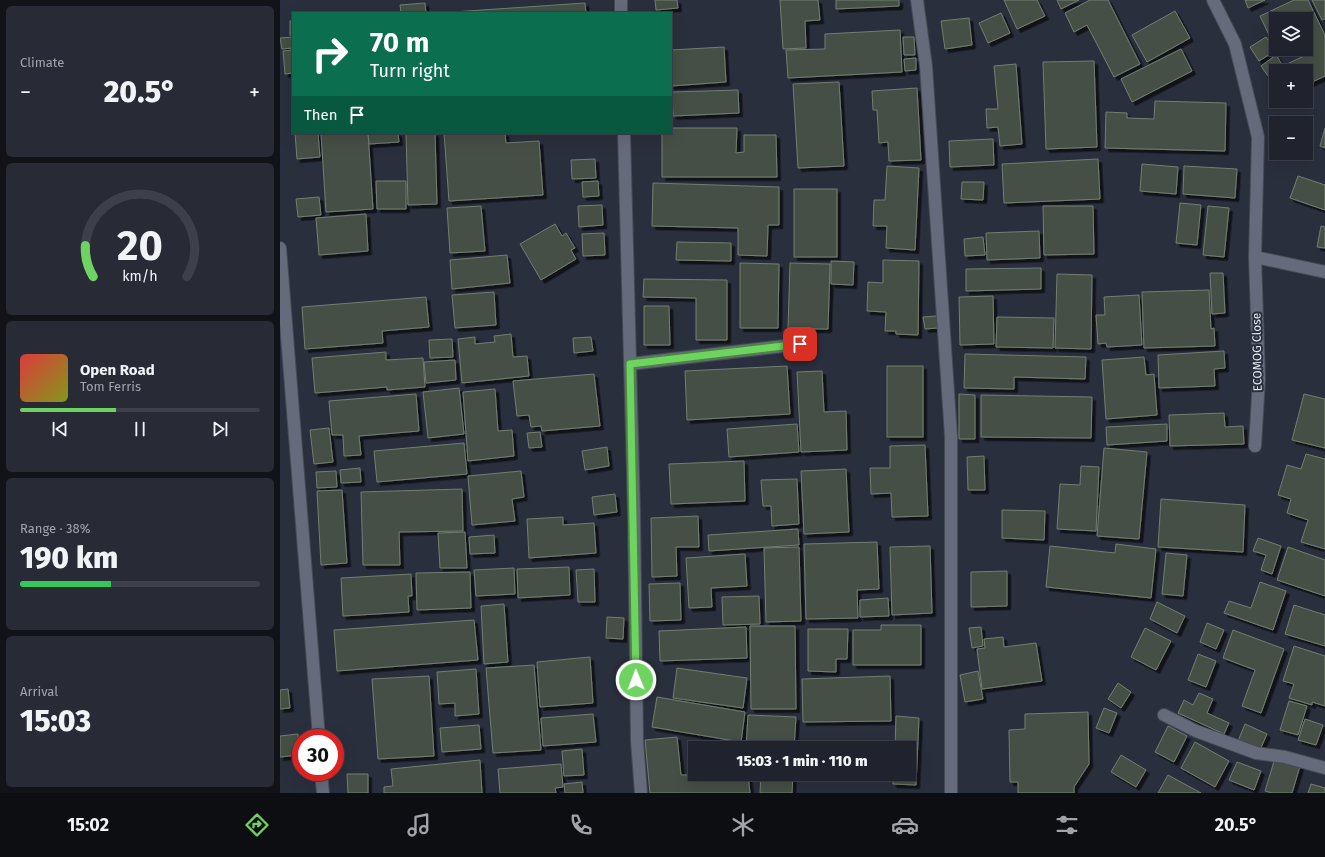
<!DOCTYPE html>
<html lang="en">
<head>
<meta charset="utf-8">
<style>
	body { margin:0; font-family:"Fira Sans",sans-serif; background:#282b36; color:#f1f3f6; height:100vh; display:flex; flex-direction:column; font-size:15px; white-space:nowrap }
	* { box-sizing:border-box; margin:0 }
	p { font-size:13px; color:#a2a4aa }
	.icon { flex:none; width:22px; height:22px; fill:none; stroke:currentColor; stroke-width:2; stroke-linecap:round; stroke-linejoin:round }
	.map { position:relative; flex:1; overflow:hidden }
	.details { display:flex; flex-direction:column; gap:6px; padding:6px; background:#121319; width:280px }
	.details>* { flex:none }
	.guide { position:absolute; left:12px; top:12px; width:380px; height:122px; border-radius:0px; box-shadow:0 4px 16px #0002,0 0 0 1px #3d404a; background:#0b6e4f; color:#fff; overflow:hidden }
	.fabs { position:absolute; left:989px; top:12px; display:grid; gap:8px }
	.fabs a { display:grid; place-items:center; width:44px; height:44px; border-radius:0px; background:#20232e; box-shadow:0 4px 16px #0002,0 0 0 1px #3d404a; font-size:20px }
	.speed { position:absolute; left:12px; top:729px; display:flex; gap:8px; font-size:20px; font-weight:700; text-align:center }
	.speed>* { display:grid; place-content:center; width:52px; height:52px; border-radius:50%; background:#20232e; box-shadow:0 4px 16px #0002,0 0 0 1px #3d404a; line-height:1 }
	.speed .limit { border:6px solid #d22; background:#fff; color:#111 }
	.pin { position:absolute; display:grid; place-items:center; width:34px; height:34px; color:#fff; margin:-17px; border-radius:8px; box-shadow:0 2px 6px #0006 }
	.me { position:absolute; width:44px; margin:-22px; rotate:359deg; stroke-linejoin:round; filter:drop-shadow(0 0 3px #0008) }
	.turn { display:flex; align-items:center; gap:14px; height:84px; padding:0 12px; font-size:18px }
	.turn .icon { width:52px; height:52px; stroke-width:2.5 }
	.turn b { display:block; font-size:28px; line-height:34px }
	.then { display:flex; align-items:center; height:38px; padding:0 12px; background:#0003; gap:8px; font-size:15px }
	.big { font-size:30px; font-weight:800; line-height:1.1 }
	.details .tile { flex:1; display:flex; flex-direction:column; justify-content:center; gap:6px; min-width:0; padding:0 14px; border-radius:6px; background:#282b36 }
	.details .dial { align-items:center; gap:0 }
	.dial svg { height:104px; overflow:visible; fill:none; stroke:#3d404a; stroke-width:7; stroke-linecap:round; text-anchor:middle }
	.dial text { fill:#f1f3f6; stroke:none }
	.song { display:flex; align-items:center; gap:12px }
	.cover { width:48px; height:48px; border-radius:6px; background:linear-gradient(135deg,hsl(0 70% 55%),hsl(70 70% 35%)) }
	.played { height:4px; border-radius:2px; background:linear-gradient(90deg,#6ed360 40%,#3d404a 40%) }
	.keys { display:flex; justify-content:space-around; direction:ltr }
	.heat { display:flex; justify-content:space-between; align-items:center; font-size:22px; direction:ltr }
	.charge { height:6px; border-radius:3px; background:linear-gradient(90deg,#34c759 38%,#3d404a 0) }
	.trip { position:absolute; left:408px; top:741px; width:228px; height:40px; border-radius:0px; background:#20232e; box-shadow:0 4px 16px #0002,0 0 0 1px #3d404a; font-weight:800; line-height:40px; text-align:center }
	.tabs { display:flex; height:64px; justify-content:space-around; align-items:center; background:#0d0e12; color:#a2a4aa }
	.tabs .icon { width:28px; height:28px }
	.tabs .current { color:#6ed360 }
	.tabs b { font-size:18px; color:#f1f3f6 }
	main { display:flex; flex:1; min-height:0 }
	.map>svg:first-child { display:block }
	.building { fill:#455044; stroke:#727e71; filter:url(#shadow) }
	.lines { fill:none; stroke-linecap:round; stroke-linejoin:round }
	.minor-casing { stroke:#464a55; stroke-width:14 }
	.minor { stroke:#656b7b; stroke-width:12 }
	.route-casing { stroke:#48893e; stroke-width:10 }
	.route { stroke:#6ed360; stroke-width:7 }
	.labels { text-anchor:middle; stroke-width:4; stroke-linejoin:round; paint-order:stroke }
	.street-label { font-size:12px; fill:#e6eaf3; stroke:#2a2f3d }
</style>
</head>
<body>
<main>
<section class="details">
<div class="tile"><p>Climate</p>
<div class="heat"><a>−</a><b class="big">20.5°</b><a>+</a></div>
</div>
<div class="tile dial"><svg viewBox="0 0 100 80">
<path d="M14 69A42 42 0 1 1 86 69"/>
<path d="M14 69A42 42 0 0 1 8 45" stroke="#6ed360"/>
<text x="50" y="56" font-size="32" font-weight="700">20</text>
<text x="50" y="72" font-size="11">km/h</text>
</svg></div>
<div class="tile">
<div class="song"><i class="cover"></i><div><b>Open Road</b><p>Tom Ferris</p></div></div>
<div class="played"></div>
<div class="keys"><svg class="icon" aria-label="previous" viewBox="0 0 24 24"><path d="M18 5L8 12l10 7zM5 5v14"/></svg><svg class="icon" aria-label="pause" viewBox="0 0 24 24"><path d="M8 5v14M16 5v14"/></svg><svg class="icon" aria-label="next" viewBox="0 0 24 24"><path d="M6 5l10 7-10 7zM19 5v14"/></svg></div>
</div>
<div class="tile"><p>Range · 38%</p><b class="big">190 km</b><div class="charge"></div></div>
<div class="tile"><p>Arrival</p><b class="big">15:03</b></div>
</section>
<div class="map">
<svg width="1045" height="793" viewBox="0 0 1045 793">
	<defs>
		<filter id="shadow"><feDropShadow dx="3.5" dy="3.5" stdDeviation="0" flood-color="#0009"/></filter>
	</defs>
	<rect width="100%" height="100%" fill="#2a2f3d"/>
	<g class="building">
		<path d="M375 0H397L398 8 376 10Z"/>
		<path d="M500 0H538L540 20 525 21 526 48 503 49Z"/>
		<path d="M556 0H619V6L556 9Z"/>
		<path d="M724 0H757L765 16 737 29Z"/>
		<path d="M777 0H799L781 9Z"/>
		<path d="M810 0H828L860 64 834 77 807 25 794 32 785 13Z"/>
		<path d="M965 0H985L968 8Z"/>
		<path d="M1014 0H1028L1045 35V76L1026 85V71H1010L1007 64 1026 55 1023 49H1026V19H996V41L993 35 990 37 980 16Z"/>
		<path d="M1032 0H1045V19L1042 20Z"/>
		<path d="M145 3 146 13H121L120 5Z"/>
		<path d="M305 3 306 13H158Z"/>
		<path d="M895 11 910 38 867 62 852 35Z"/>
		<path d="M387 12V13H365Z"/>
		<path d="M721 13 730 33 708 43 699 23Z"/>
		<path d="M689 18 692 45 665 49 661 21Z"/>
		<rect x="10" y="21" width="3" height="14"/>
		<path d="M620 30 622 72 508 78 506 50 545 49V34Z"/>
		<path d="M13 37V48L2 49 0 38Z"/>
		<path d="M623 37H634L635 55H624Z"/>
		<path d="M986 37 995 51 979 61 970 47Z"/>
		<path d="M444 47 446 82 391 86V50Z"/>
		<path d="M901 49 912 71 852 102 841 79Z"/>
		<path d="M13 50V73L5 74 3 51Z"/>
		<path d="M996 55 1003 66 988 76 981 66Z"/>
		<path d="M636 58V70L625 71 624 59Z"/>
		<path d="M814 61 817 147 766 149 763 62Z"/>
		<path d="M736 64 742 144 720 146 718 127 707 128 706 109H718L714 66Z"/>
		<path d="M559 82 564 166 518 168 513 84Z"/>
		<path d="M637 88 641 160 609 161 608 142 599 143 597 110H593L592 91Z"/>
		<path d="M458 90 459 113 393 116 392 92Z"/>
		<path d="M875 101 946 103 945 151 825 148 826 112 847 113V118L874 119Z"/>
		<path d="M391 128H457L456 153 464 152V135H496L497 177H382V133H391Z"/>
		<path d="M1045 128V148L1040 146Z"/>
		<path d="M15 133H38L40 157 17 159Z"/>
		<path d="M41 133H88L93 209 46 212Z"/>
		<path d="M88 133H118L119 142 89 144Z"/>
		<path d="M126 133H155L157 204 128 205Z"/>
		<path d="M164 133H225L226 143 259 141 263 195 169 201Z"/>
		<path d="M713 139 714 165 670 167 669 141Z"/>
		<path d="M315 159 316 178 292 179 291 160Z"/>
		<path d="M818 159 820 199 724 203 722 164Z"/>
		<path d="M862 164 898 167 896 194 860 191Z"/>
		<path d="M607 166 639 168 635 250 606 248 607 226H593L594 200H605Z"/>
		<path d="M904 166 957 169 955 198 903 194Z"/>
		<path d="M1018 176 1045 185V210L1010 198Z"/>
		<path d="M96 181H126V209H97Z"/>
		<path d="M318 181 319 196 303 197 302 182Z"/>
		<path d="M682 182H704L703 200 681 199Z"/>
		<path d="M373 183 499 187V225H488L487 256 458 255V228L372 226Z"/>
		<rect x="514" y="189" width="43" height="68"/>
		<path d="M39 197 41 215 18 217 16 199Z"/>
		<path d="M900 203 921 205 917 245 896 243Z"/>
		<path d="M322 205 323 225 299 227 298 206Z"/>
		<path d="M201 206 205 251 170 253 167 208Z"/>
		<path d="M763 206H813L814 254 764 255Z"/>
		<path d="M928 206 949 208 944 257 923 255Z"/>
		<path d="M86 214 88 251 39 255 36 218Z"/>
		<path d="M275 224 282 236 286 233 295 248 291 250 296 259 261 280 240 244Z"/>
		<path d="M1041 226 1045 227V248L1037 247Z"/>
		<path d="M759 231 760 258 707 260 706 233Z"/>
		<path d="M324 233 325 255 303 256 302 234Z"/>
		<path d="M703 237 705 255 685 256 684 239Z"/>
		<path d="M397 242 451 243V261L396 260Z"/>
		<path d="M227 255 230 283 172 289 170 260Z"/>
		<path d="M603 260 639 261 638 335 616 334V331H605L606 312 587 311 588 282 603 283Z"/>
		<path d="M551 261 574 262 573 285 551 284Z"/>
		<path d="M460 263 499 264 498 328H460Z"/>
		<path d="M510 263 550 264 548 329H508Z"/>
		<path d="M761 268V289L686 291V269Z"/>
		<path d="M930 273H943L945 313 932 314Z"/>
		<path d="M777 274 812 275 811 349 775 348Z"/>
		<path d="M364 279 447 280V340H416V298L363 297Z"/>
		<path d="M929 290 931 329 934 328 935 346 864 348 862 292Z"/>
		<path d="M214 292 216 325 175 328 172 295Z"/>
		<path d="M859 295 862 345 827 347 826 343 818 344 816 315H825L824 297Z"/>
		<path d="M713 296 714 344 680 345 679 297Z"/>
		<path d="M146 297 149 327 102 331 103 343 25 349 22 307Z"/>
		<path d="M364 306H389L390 345H364Z"/>
		<path d="M657 316 658 328 645 329 643 317Z"/>
		<path d="M717 317 774 318 773 348 716 347Z"/>
		<path d="M231 334 233 357 247 356 249 376 182 383 178 339 195 337V344L215 342 214 336Z"/>
		<path d="M311 337 313 351 294 353 293 338Z"/>
		<path d="M172 339 173 357 150 358 149 340Z"/>
		<path d="M944 351 945 368 934 369 935 386 879 388 878 355Z"/>
		<path d="M106 352V360L143 358 145 387 107 390V387L35 393 32 358Z"/>
		<path d="M685 354 806 357 805 379 734 377V389L684 388Z"/>
		<path d="M864 357 866 375 874 374 877 415 826 419 822 360Z"/>
		<path d="M175 360 176 380 146 383 144 362Z"/>
		<path d="M507 366 510 414 407 420 405 371Z"/>
		<rect x="607" y="366" width="36" height="71"/>
		<path d="M542 371 544 412 566 411 567 450 521 452 517 372Z"/>
		<path d="M314 374 320 426 262 431 261 426 251 427 249 415 237 416 233 381Z"/>
		<path d="M179 388 184 434 148 438 143 392Z"/>
		<path d="M215 389 218 431 232 430 234 456 188 461 183 392Z"/>
		<path d="M136 394 139 431 79 436 81 455 64 456 63 435H52L49 401Z"/>
		<path d="M679 394 695 395V439H679Z"/>
		<path d="M1024 394 1045 399V448L1012 440Z"/>
		<path d="M701 395 812 397 811 438 701 437Z"/>
		<path d="M944 413 945 427 963 426 964 444 890 446 889 415Z"/>
		<path d="M517 424 519 452 449 457 447 429Z"/>
		<path d="M887 424V441L827 445 826 427Z"/>
		<path d="M49 428 53 462 34 464 30 430Z"/>
		<path d="M260 432 262 447 249 448 247 433Z"/>
		<path d="M184 443 187 474 97 482 94 451Z"/>
		<path d="M645 445 648 516 612 517 611 493 591 494 590 468H610V446Z"/>
		<path d="M327 447 329 466 305 470 302 451Z"/>
		<path d="M824 448 867 452 859 539 817 536Z"/>
		<path d="M1026 454 1045 459V549L1021 542 1028 520 1007 513 1011 499 998 495 1007 465 1021 469Z"/>
		<path d="M704 456 705 490H688L687 457Z"/>
		<path d="M464 461 465 501 391 504 389 464Z"/>
		<path d="M801 466 819 467 816 531 777 529 780 484 800 485Z"/>
		<path d="M80 468 81 482 61 483 60 470Z"/>
		<path d="M566 469 569 532 524 534 521 471Z"/>
		<path d="M56 471 57 487 37 488 36 472Z"/>
		<path d="M241 471 244 497 232 499 235 521 192 525 188 476Z"/>
		<path d="M517 479 519 524 492 526 491 506H483L481 480Z"/>
		<path d="M182 489 183 531 119 532 120 565H83L81 492Z"/>
		<path d="M62 490 67 563 41 565 37 491Z"/>
		<path d="M335 494 337 512 314 515 312 497Z"/>
		<path d="M881 499 965 505 963 552 878 547Z"/>
		<path d="M722 510 765 511 764 540 722 538Z"/>
		<path d="M418 516 419 547H396L397 576 372 577 371 518Z"/>
		<path d="M283 517V525L314 523 316 553 249 558 247 519Z"/>
		<path d="M518 529 519 545 429 551 428 535Z"/>
		<path d="M185 532 187 568H160L158 533Z"/>
		<path d="M214 535 215 553 190 554 189 537Z"/>
		<path d="M978 538 1001 546 992 574 981 570 986 555 973 551Z"/>
		<path d="M597 542 599 589 577 590 578 618 526 619 524 544Z"/>
		<path d="M836 544 876 549 871 598 766 587 770 546 835 553Z"/>
		<path d="M650 546 652 613 612 615 610 547Z"/>
		<path d="M519 547 521 621 486 622 484 548Z"/>
		<path d="M1008 547 1045 560V596L997 580Z"/>
		<path d="M886 553 907 555 903 596 882 594Z"/>
		<path d="M465 554 467 586 431 588 432 607 409 608 406 558Z"/>
		<path d="M289 567 290 595 238 598 237 569Z"/>
		<path d="M234 568 235 594 196 596 194 570Z"/>
		<path d="M314 569 315 602H298L296 570Z"/>
		<path d="M727 571V606L691 607V572Z"/>
		<path d="M190 572 191 608 137 610 136 573Z"/>
		<path d="M131 574 132 596H128L129 612 63 616 61 578Z"/>
		<path d="M980 582 1006 591 993 630 944 613 949 601 971 608Z"/>
		<path d="M400 583 401 620 370 621 369 584Z"/>
		<path d="M479 596 480 624 443 625 442 597Z"/>
		<path d="M608 598 609 616 580 617V600Z"/>
		<path d="M877 602 905 616 897 633 870 619Z"/>
		<path d="M224 604 228 662 204 664 201 606Z"/>
		<path d="M1014 605 1045 615V646L1005 634Z"/>
		<path d="M327 617 344 618 343 639 326 638Z"/>
		<path d="M194 620 198 660 57 671 54 630Z"/>
		<path d="M927 623 944 630 936 649 920 642Z"/>
		<path d="M601 625H641V665H573V630H601Z"/>
		<path d="M470 626H515L516 709H471Z"/>
		<path d="M466 627 467 658 380 661 379 631Z"/>
		<path d="M701 627 703 646 692 648 689 628Z"/>
		<path d="M865 628 891 641 876 670 851 657Z"/>
		<path d="M528 629H568L567 659H556V672L528 671Z"/>
		<path d="M953 630 1004 649 981 713 962 706 975 670 943 658Z"/>
		<path d="M723 637 724 647 756 643 762 681 702 689 697 649 705 648 704 639Z"/>
		<path d="M1014 646 1045 656V706L1032 702V705L1009 698 1014 684 1003 681Z"/>
		<path d="M918 654 936 661 926 687 908 680Z"/>
		<path d="M310 657 313 703 260 707 257 662Z"/>
		<path d="M254 665 261 750 213 753 206 668Z"/>
		<path d="M397 668 467 678 463 708 393 698Z"/>
		<path d="M196 669 199 714 175 716V703L159 704 157 672Z"/>
		<path d="M698 671 703 699 685 702 680 675Z"/>
		<path d="M149 676 154 756 98 759 92 679Z"/>
		<path d="M610 676 611 721 523 722 522 679Z"/>
		<path d="M838 683 851 692 841 708 828 699Z"/>
		<path d="M8 689 10 708 0 709V690Z"/>
		<path d="M919 693 933 699 927 713 949 723 944 734 898 713 904 700 913 705Z"/>
		<path d="M377 697 465 712 461 742 372 727Z"/>
		<path d="M1009 701 1027 706 1018 735 1000 730Z"/>
		<path d="M824 708 837 713 829 733 816 728Z"/>
		<path d="M808 712 809 764 794 787V793H738V782H730L729 730 745 729V714Z"/>
		<path d="M313 714 316 742 263 746 261 718Z"/>
		<path d="M468 715 516 717 514 748H466Z"/>
		<path d="M616 716 639 718 636 785 613 784V774H629V748H615Z"/>
		<path d="M1025 719 1043 725 1036 745 1018 740Z"/>
		<path d="M965 724 987 734 980 750 958 741Z"/>
		<path d="M199 725 201 749 162 752 160 728Z"/>
		<path d="M888 726 907 736 894 762 875 752Z"/>
		<path d="M18 734 19 755 0 757V736Z"/>
		<path d="M397 737 401 775 468 774 470 793H370L365 740Z"/>
		<path d="M915 742 949 761 935 787 901 768Z"/>
		<path d="M302 749 304 775 284 776 282 751Z"/>
		<path d="M841 755 866 770 856 787 831 772Z"/>
		<path d="M995 758 1020 766 1012 793H992L985 791Z"/>
		<path d="M200 760 202 793H104V787L113 786 111 769Z"/>
		<path d="M957 762 981 771 974 790 949 780Z"/>
		<path d="M281 764 283 787 275 788 276 793H220L218 769Z"/>
		<path d="M67 774H88V793H68Z"/>
		<path d="M481 774H513L512 793H480Z"/>
		<path d="M888 775 921 793H878Z"/>
		<path d="M302 782 303 793H285L284 784Z"/>
		<path d="M1031 784 1045 788V793H1028Z"/>
	</g>
	<g class="lines">
		<g class="minor-casing">
			<g id="minor">
				<path d="M341 0V13"/>
				<path d="M637 0 646 66 671 436V793"/>
				<path d="M933 0 955 44 978 137 975 257 979 379 975 446"/>
				<path d="M344 133 354 512 357 741 361 793"/>
				<path d="M0 248 39 738"/>
				<path d="M975 257 1045 272"/>
				<path d="M350 364 521 344"/>
				<path d="M884 715 916 731 976 753 1005 757 1045 768"/>
				<path d="M41 772 43 793"/>
			</g>
		</g>
		<use href="#minor" class="minor"/>
	</g>
	<g class="lines">
		<g class="route-casing">
			<path id="route" d="M356 680 350 364 520 344"/>
		</g>
		<use href="#route" class="route"/>
	</g>
	<g class="labels">
		<g class="street-label">
			<text transform="translate(977 352) rotate(-91)" y="4">ECOMOG Close</text>
		</g>
	</g>
</svg>
<div class="fabs">
<a><svg class="icon" aria-label="layers" viewBox="0 0 24 24"><path d="M12 4l9 5-9 5-9-5zM3 14l9 5 9-5"/></svg></a>
<a>+</a>
<a>−</a>
</div>
<div class="speed"><div class="limit">30</div></div>
<div class="pin" style="left:520px;top:344px;background:#d93025"><svg class="icon" aria-label="arrive" viewBox="0 0 24 24"><path d="M6 21V4h12l-3 4 3 4H6"/></svg></div>
<svg class="me" style="left:356px;top:680px" viewBox="-20 -20 40 40"><circle r="17" fill="#6ed360" stroke="#fff" stroke-width="3"/><path d="M0-11L8 9 0 5-8 9z" fill="#fff"/></svg>
<div class="trip">15:03 · 1 min · 110 m</div>
<div class="guide">
<div class="turn"><svg class="icon" aria-label="right" viewBox="0 0 24 24"><path d="M7 20v-9h11M14 6l5 5-5 5"/></svg><div><b>70 m</b>Turn right</div></div>
<div class="then">Then<svg class="icon" aria-label="arrive" viewBox="0 0 24 24"><path d="M6 21V4h12l-3 4 3 4H6"/></svg></div>
</div>
</div>
</main>
<nav class="tabs">
<b>15:02</b>
<svg class="icon current" aria-label="directions" viewBox="0 0 24 24"><path d="M12 3l9 9-9 9-9-9zM9 14v-3h6M13 9l2 2-2 2"/></svg>
<svg class="icon" aria-label="music" viewBox="0 0 24 24"><path d="M9 18V5l10-2v13"/><circle cx="6" cy="18" r="3"/><circle cx="16" cy="16" r="3"/></svg>
<svg class="icon" aria-label="phone" viewBox="0 0 24 24"><path d="M5 4h4l2 5-3 2q2 4 5 5l2-3 5 2v4C11 20 4 13 5 4z"/></svg>
<svg class="icon" aria-label="climate" viewBox="0 0 24 24"><path d="M12 3v18M4 7l16 10M4 17L20 7"/></svg>
<svg class="icon" aria-label="car" viewBox="0 0 24 24"><path d="M5 17H2v-5l4-1 3-4h7l3 4 3 1v5h-3M9 17h6M6 11h13"/><circle cx="7" cy="17" r="2"/><circle cx="17" cy="17" r="2"/></svg>
<svg class="icon" aria-label="filters" viewBox="0 0 24 24"><path d="M4 7h16M4 17h16"/><circle cx="9" cy="7" r="2"/><circle cx="15" cy="17" r="2"/></svg>
<b>20.5°</b>
</nav>
</body>
</html>
